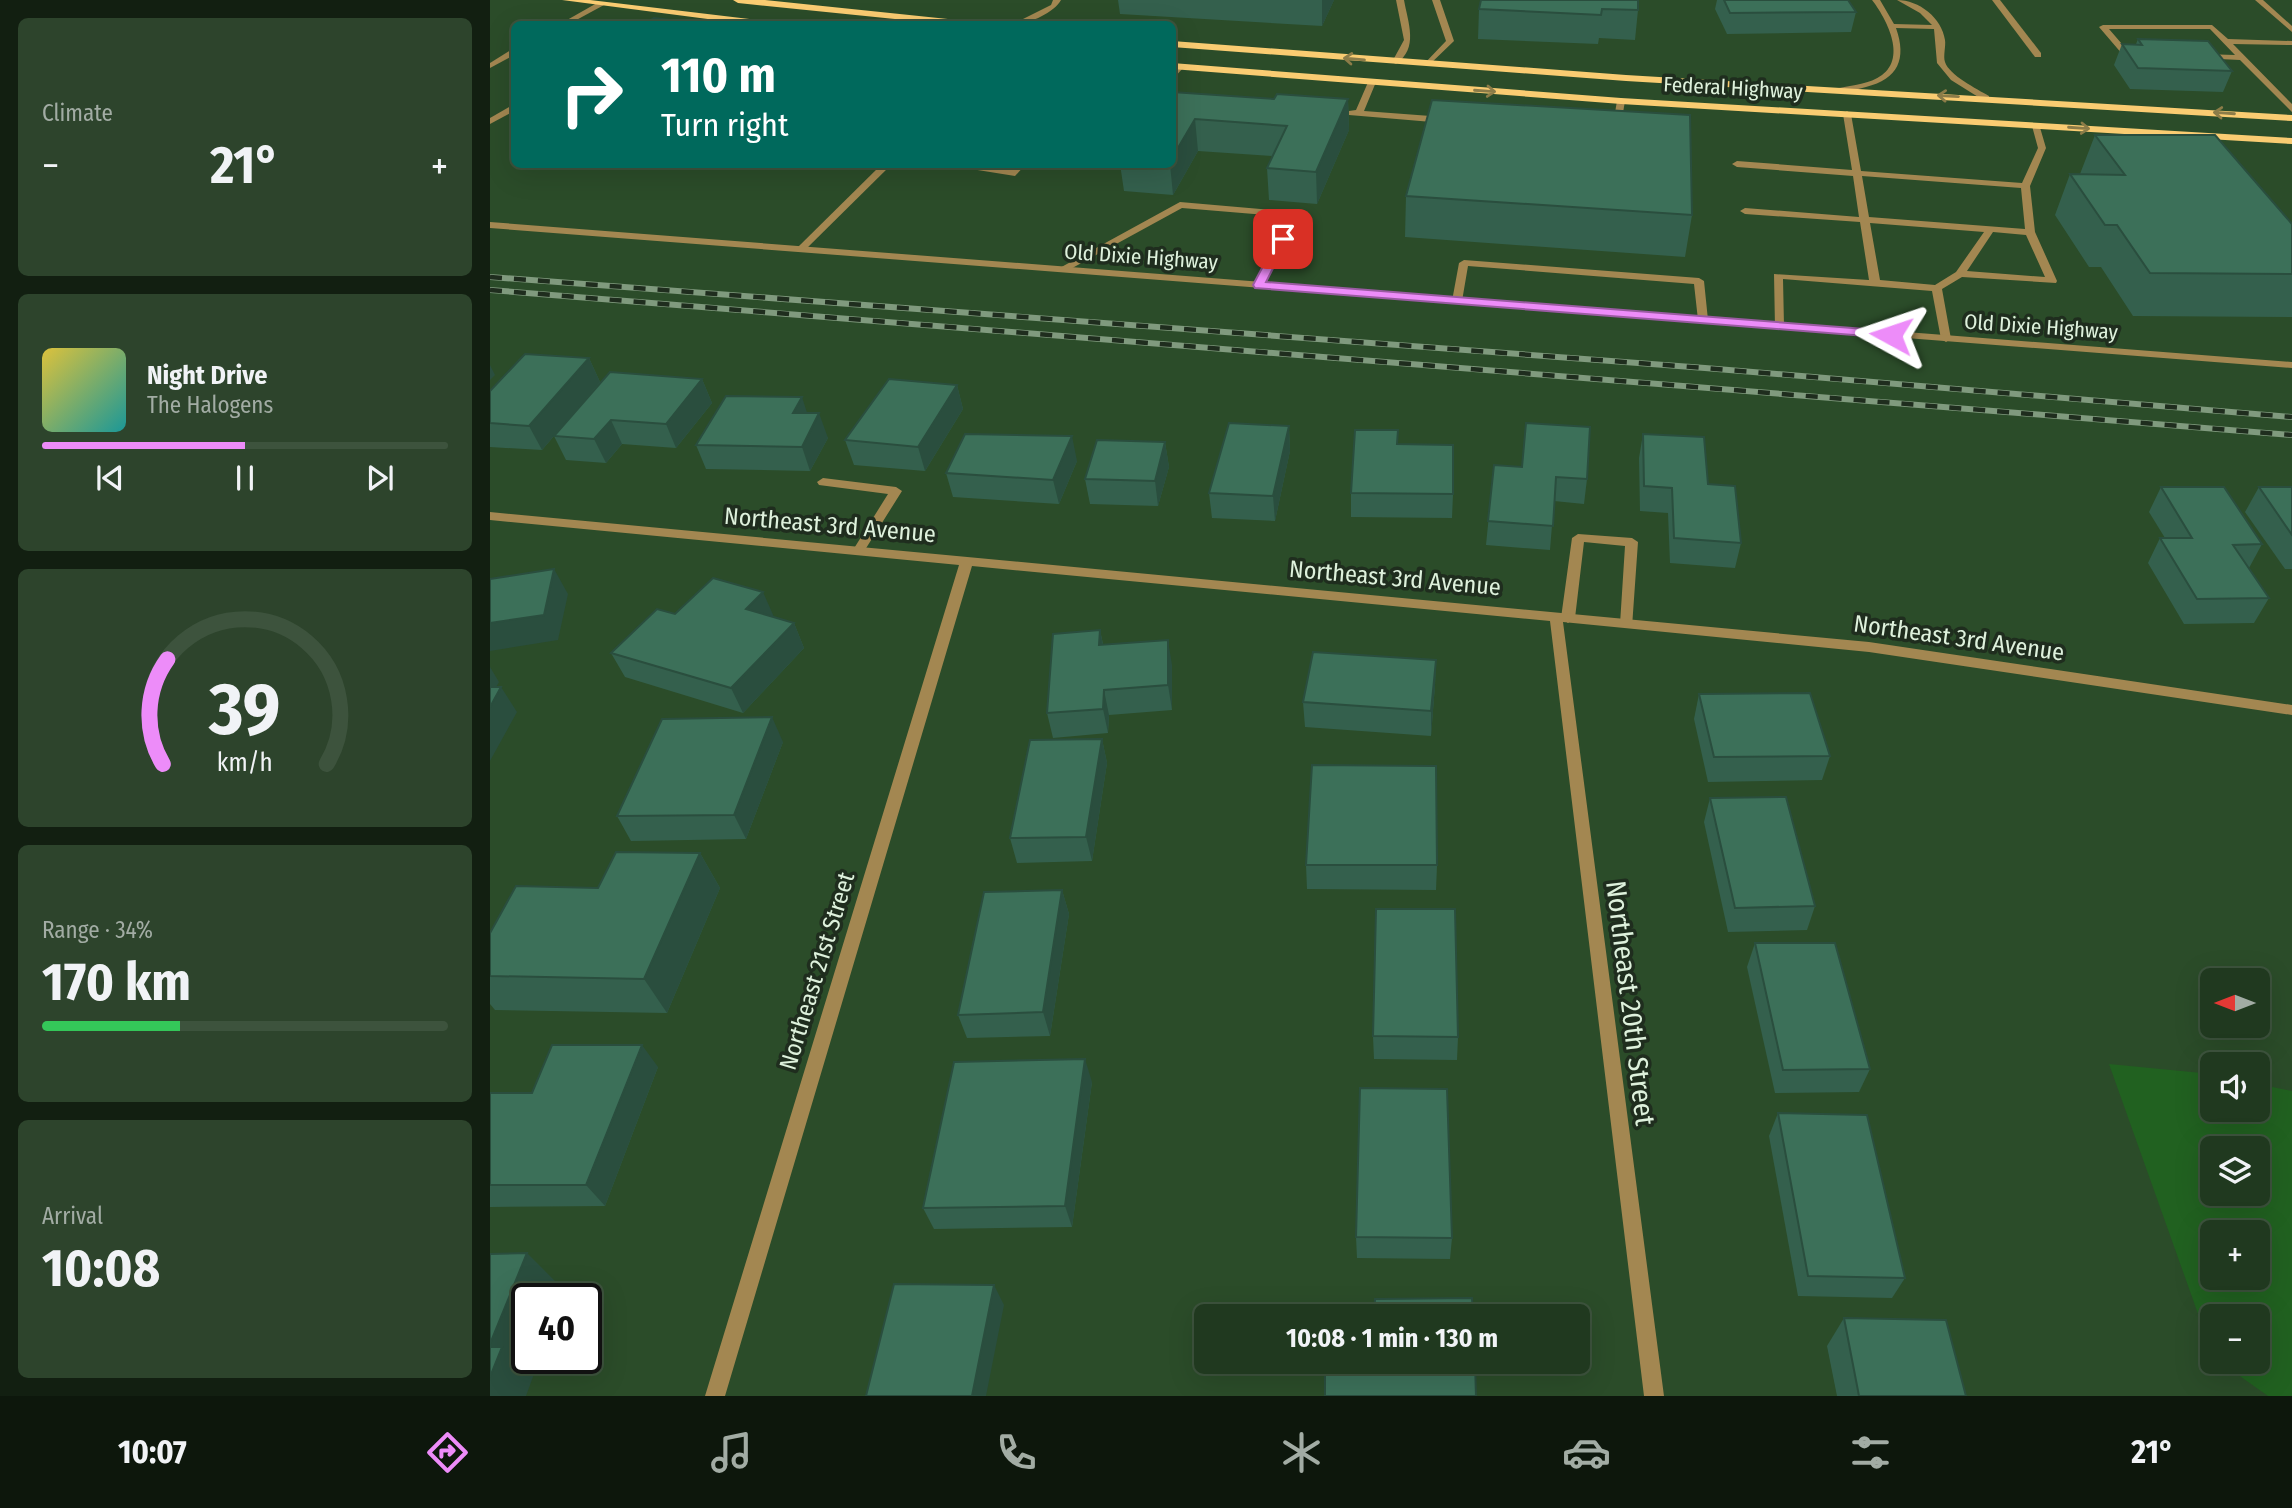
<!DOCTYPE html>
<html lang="en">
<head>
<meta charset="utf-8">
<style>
	body { margin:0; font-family:"Fira Sans Condensed",sans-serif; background:#2d442c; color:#f1f3f6; height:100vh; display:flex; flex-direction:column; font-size:26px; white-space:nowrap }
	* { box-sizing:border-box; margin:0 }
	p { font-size:23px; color:#a2aca4 }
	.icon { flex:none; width:38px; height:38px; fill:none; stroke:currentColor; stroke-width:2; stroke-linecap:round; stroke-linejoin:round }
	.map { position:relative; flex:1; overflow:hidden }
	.drawer { display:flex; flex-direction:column; gap:18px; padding:18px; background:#121f11; width:490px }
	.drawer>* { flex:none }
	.guide { position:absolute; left:21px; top:21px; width:665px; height:147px; border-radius:10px; box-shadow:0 7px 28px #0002,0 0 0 2px #3d533d; background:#00695c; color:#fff; overflow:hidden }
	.needle { width:46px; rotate:270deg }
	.controls { position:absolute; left:1710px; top:968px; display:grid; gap:14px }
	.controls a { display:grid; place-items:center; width:70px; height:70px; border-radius:10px; background:#20391f; box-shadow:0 7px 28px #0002,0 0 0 2px #3d533d; font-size:35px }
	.speed { position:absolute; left:21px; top:1283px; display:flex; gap:14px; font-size:35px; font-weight:700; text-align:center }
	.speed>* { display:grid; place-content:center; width:91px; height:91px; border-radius:50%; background:#20391f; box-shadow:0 7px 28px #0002,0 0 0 2px #3d533d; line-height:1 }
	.speed .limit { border:4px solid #111; border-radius:10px; background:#fff; color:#111 }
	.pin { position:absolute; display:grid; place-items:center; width:60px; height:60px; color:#fff; margin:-30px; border-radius:14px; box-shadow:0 4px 10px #0006 }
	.me { position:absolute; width:77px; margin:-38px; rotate:275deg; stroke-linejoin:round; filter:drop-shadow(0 0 5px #0008) }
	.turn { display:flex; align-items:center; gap:24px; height:147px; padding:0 35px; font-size:32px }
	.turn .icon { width:91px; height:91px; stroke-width:2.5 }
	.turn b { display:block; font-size:49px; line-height:60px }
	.big { font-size:52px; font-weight:700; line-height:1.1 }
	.drawer .card { flex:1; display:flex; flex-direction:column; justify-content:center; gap:10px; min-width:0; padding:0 24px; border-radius:10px; background:#2d442c }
	.drawer .dial { align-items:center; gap:0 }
	.dial svg { height:182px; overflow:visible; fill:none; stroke:#3d533d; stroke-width:7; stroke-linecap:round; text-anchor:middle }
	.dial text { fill:#f1f3f6; stroke:none }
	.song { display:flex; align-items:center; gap:21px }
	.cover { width:84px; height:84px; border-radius:10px; background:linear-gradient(135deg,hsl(50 70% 55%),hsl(180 70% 35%)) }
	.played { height:7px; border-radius:4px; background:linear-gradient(90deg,#ed8cf9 50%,#3d533d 50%) }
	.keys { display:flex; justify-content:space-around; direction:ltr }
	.heat { display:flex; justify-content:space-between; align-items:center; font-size:38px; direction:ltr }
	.charge { height:10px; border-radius:5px; background:linear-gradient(90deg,#34c759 34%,#3d533d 0) }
	.trip { position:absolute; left:704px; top:1304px; width:396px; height:70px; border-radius:10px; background:#20391f; box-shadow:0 7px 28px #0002,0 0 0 2px #3d533d; font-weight:700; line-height:70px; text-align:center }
	.dock { display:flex; height:112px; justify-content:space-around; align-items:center; background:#0d170c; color:#a2aca4 }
	.dock .icon { width:49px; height:49px }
	.dock .selected { color:#ed8cf9 }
	.dock b { font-size:32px; color:#f1f3f6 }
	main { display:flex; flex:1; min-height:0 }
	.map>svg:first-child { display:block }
	.green { fill:#216120; fill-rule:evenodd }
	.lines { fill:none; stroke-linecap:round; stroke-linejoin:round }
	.service { fill:#a38751; fill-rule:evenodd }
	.minor { fill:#a38751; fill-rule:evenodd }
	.tertiary { fill:#a38751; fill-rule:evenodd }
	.primary { fill:#facc72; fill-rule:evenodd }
	.rail-casing { stroke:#809a7e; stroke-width:6 }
	.rail { stroke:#1f2d1e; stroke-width:4.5; stroke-dasharray:12; stroke-linecap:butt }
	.wall { fill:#34604d }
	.shaded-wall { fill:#2a4e3e }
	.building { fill:#3c7059; stroke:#2a4e3e; stroke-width:2 }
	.oneway { stroke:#8c7c48 }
	.route { fill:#ed8cf9; stroke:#9a5ba2; stroke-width:2 }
	.labels { text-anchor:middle; stroke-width:7; stroke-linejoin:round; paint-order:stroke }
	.far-street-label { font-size:21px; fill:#def1dc; stroke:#1f2d1e }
	.street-label { font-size:24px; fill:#def1dc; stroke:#1f2d1e }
	.near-street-label { font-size:28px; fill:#def1dc; stroke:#1f2d1e }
</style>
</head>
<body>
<main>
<section class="drawer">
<div class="card"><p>Climate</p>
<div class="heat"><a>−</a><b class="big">21°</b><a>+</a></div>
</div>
<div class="card">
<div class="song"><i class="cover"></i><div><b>Night Drive</b><p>The Halogens</p></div></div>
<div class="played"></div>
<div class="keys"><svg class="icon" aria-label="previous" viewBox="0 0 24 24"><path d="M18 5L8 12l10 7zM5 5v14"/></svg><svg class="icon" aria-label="pause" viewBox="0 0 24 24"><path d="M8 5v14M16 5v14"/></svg><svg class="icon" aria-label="next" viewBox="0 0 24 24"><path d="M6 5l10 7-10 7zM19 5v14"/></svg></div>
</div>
<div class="card dial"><svg viewBox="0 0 100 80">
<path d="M14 69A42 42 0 1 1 86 69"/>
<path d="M14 69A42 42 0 0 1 16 23" stroke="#ed8cf9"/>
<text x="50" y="56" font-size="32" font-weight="700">39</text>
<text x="50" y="72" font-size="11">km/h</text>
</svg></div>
<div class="card"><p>Range · 34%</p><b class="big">170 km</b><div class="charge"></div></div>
<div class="card"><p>Arrival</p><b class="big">10:08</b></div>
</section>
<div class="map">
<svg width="1802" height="1396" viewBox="0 0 1802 1396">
	<rect width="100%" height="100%" fill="#2b4c29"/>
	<path class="green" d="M1619 1064 1722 1074V1110H1768V1084L1802 1091V1396H1778L1730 1362H1768V1316H1722V1353ZM1722 1148H1768V1194H1722ZM1722 1232H1768V1278H1722Z"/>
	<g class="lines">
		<g class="service">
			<path d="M563 0H571C564 13 537 25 523 24L561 5Z"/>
			<path d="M906 0H914C918 23 929 48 906 64L902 62 914 40Z"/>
			<path d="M942 0H950L964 41 938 66 934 64 956 41Z"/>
			<path d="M1502 0H1510L1551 53V57H1545Z"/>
			<path d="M107 3 114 5 79 24H70Z"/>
			<path d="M1613 25H1722L1738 39 1802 41V45L1743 44 1802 104V112L1750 60 1709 58 1708 56 1712 54 1745 55 1720 29H1619L1638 51 1649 52 1650 54 1646 56 1633 55 1609 27Z"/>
			<path d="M21 50H24V55L0 68V63Z"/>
			<path d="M687 65 694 67 682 80V72Z"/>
			<path d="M879 80 886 82 874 111 954 117 958 120 954 123 859 115V111L866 110Z"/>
			<path d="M1131 98 1135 101 1130 130 1126 133 1122 130 1127 101Z"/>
			<path d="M21 106H24V111L0 124V118Z"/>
			<path d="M1357 111 1361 114 1371 171 1532 183 1548 148 1542 126 1549 124 1556 148 1540 186 1545 232 1567 281 1566 283 1472 277 1452 289 1461 339 1456 342 1451 339 1442 291 1293 279 1294 326 1293 328H1285L1284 274 1379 280 1370 222 1255 214 1250 211 1255 208 1369 217 1363 176 1247 167 1242 164 1247 161 1362 170 1353 114ZM1372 176 1531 188 1535 229 1379 217ZM1380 223 1494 232 1466 272 1445 285 1390 280ZM1503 232 1536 235 1555 277 1477 271Z"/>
			<path d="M392 164H402L314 251H308V247Z"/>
			<path d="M450 164H479L523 170 527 164H536L525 176Z"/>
			<path d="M690 202 805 212 810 215 774 285 769 288 764 285 799 217 692 208 575 272 566 270Z"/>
			<path d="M974 260 1209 278 1214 281 1218 320 1213 323 1208 320 1204 284 978 266 972 301 967 304 962 301 969 263Z"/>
			<path d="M333 478 406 487 412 491 373 553 369 554 363 550 398 494 329 485 327 482Z"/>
			<path d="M1088 534 1142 538 1148 542 1142 627H1132L1130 624 1135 546 1094 542 1085 618 1078 623 1071 618 1082 538Z"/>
		</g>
		<g class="minor">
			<path d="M1382 0H1390L1404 24 1442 25 1430 13 1407 0C1429 0 1452 18 1455 40 1456 46 1453 56 1455 62 1459 75 1487 89 1499 96V100H1493L1461 80 1447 63 1444 29 1406 28C1417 59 1408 79 1376 87 1367 89 1358 92 1349 92V88C1363 85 1380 84 1392 75 1417 57 1396 18 1382 0Z"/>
			<path d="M1765 0H1773L1802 26V32Z"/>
			<path d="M0 512 1379 642 1802 705V715L1379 652 1073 622 1174 1396H1154L1060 621 482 566 235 1396H215L469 565 0 520Z"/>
		</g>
		<path class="tertiary" d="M0 222 1802 362V368L0 228Z"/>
		<g class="primary">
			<path d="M72 0H100L276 21 281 24H256Z"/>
			<path d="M243 0H275L477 21 482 24H454L248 3Z"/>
			<path d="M682 41 1136 75 1802 115V121L1136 81 682 47Z"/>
			<path d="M682 63 1131 98 1802 138V144L1131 104 682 69Z"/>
		</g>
		<g class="rail-casing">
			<g id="rail">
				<path d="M0 277 1215 368 1802 417"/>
				<path d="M0 290 1802 435"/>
			</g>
		</g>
		<use href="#rail" class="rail"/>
	</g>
	<g class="wall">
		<path d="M628 0H844L832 26 630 14Z"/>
		<path d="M991 0 1148 10 1145 40 1109 38 1108 44 988 39 989 9Z"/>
		<path d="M1227 0H1358L1366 12 1361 32 1237 34 1225 9Z"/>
		<path d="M1648 39 1742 71 1733 92 1640 89 1624 65 1632 44H1646Z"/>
		<path d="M682 92 784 99H858L859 130 827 204 779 200 777 168 782 156 708 151 683 195 634 191 630 164H682Z"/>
		<path d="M1605 135 1802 224V317L1643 316 1611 267H1599L1565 215 1580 174H1590Z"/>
		<path d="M916 196 1202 215 1195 257 915 237Z"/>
		<path d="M99 358 110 382 212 379 222 403 186 448 132 444 116 463 76 460 64 436 52 450 0 447V391Z"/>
		<path d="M467 385 473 409 435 471 364 465 355 440Z"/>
		<path d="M317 413 338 438 320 471 216 469 206 445Z"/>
		<path d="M799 426 800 451 785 521 722 518 719 493Z"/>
		<path d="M908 430V444L963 494 962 518 861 517V493Z"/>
		<path d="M1153 434 1218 484 1251 543 1245 568 1180 563 1178 513 1150 511 1149 458Z"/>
		<path d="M675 442 679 467 668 506 600 504 595 479Z"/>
		<path d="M587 461 569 504 463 497 456 473Z"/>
		<path d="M1004 465 1097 479 1094 504 1064 501 1060 550 996 545Z"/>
		<path d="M1671 487 1772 544 1759 568 1779 598 1764 623 1694 624 1658 563 1670 538H1675L1659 512Z"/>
		<path d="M1769 487H1802V569H1795L1755 512Z"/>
		<path d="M185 614 284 617 304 623 314 648 253 713 135 677 121 653Z"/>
		<path d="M610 630 613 644 682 665V710L619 715 618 733 563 738 557 713Z"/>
		<path d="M946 660 945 685 941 736 815 727 813 702Z"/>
		<path d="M1209 694 1340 756 1332 780 1218 782 1204 719Z"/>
		<path d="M612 739 617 763 602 861 527 863 520 838Z"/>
		<path d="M293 742 256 839 141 841 127 816Z"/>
		<path d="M1220 798 1325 906 1317 930 1238 932 1214 822Z"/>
		<path d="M210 853 230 888 177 1013 5 1010 0 1004V933Z"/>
		<path d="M816 865H947L946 890 817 889Z"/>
		<path d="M572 890 579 914 560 1036 477 1038 468 1015Z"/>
		<path d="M1265 943 1380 1069 1369 1092 1285 1093 1257 967Z"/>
		<path d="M883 1036 968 1037 967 1060 884 1059Z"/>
		<path d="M168 1067 115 1206 0 1207V1093H42Z"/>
		<path d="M602 1082 582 1227 444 1229 433 1208Z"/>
		<path d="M1288 1113 1415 1278 1402 1298 1308 1296 1279 1136Z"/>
		<path d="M866 1237 962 1238 960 1259 867 1258Z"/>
		<path d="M1354 1318 1476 1396H1347L1337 1346Z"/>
	</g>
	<g class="shaded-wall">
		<path d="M832 0H844L832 26Z"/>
		<path d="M858 99 859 130 827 204 826 172Z"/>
		<path d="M705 119 708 151 683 195 680 164H682V158Z"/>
		<path d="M99 358 110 382 52 450 39 426Z"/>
		<path d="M0 365 5 375 0 380Z"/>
		<path d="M212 379 222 403 186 448 176 424Z"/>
		<path d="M467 385 473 409 435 471 428 447Z"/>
		<path d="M312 397 320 422 303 413Z"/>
		<path d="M329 413 338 438 320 471 312 447Z"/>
		<path d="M121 420 132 444 116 463 104 439Z"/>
		<path d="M799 426 800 451 785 521 783 496Z"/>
		<path d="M582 436 587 461 569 504 563 480Z"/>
		<path d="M675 442 679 467 668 506 665 481Z"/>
		<path d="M64 569 78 594 68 640 0 651V623Z"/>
		<path d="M273 592 284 617 256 609Z"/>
		<path d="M304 623 314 648 253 713 241 688Z"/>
		<path d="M610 630 615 655 609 645Z"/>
		<path d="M678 640 682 665V710L678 685Z"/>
		<path d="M946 660 945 685 941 736V711Z"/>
		<path d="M0 667 9 682 0 698Z"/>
		<path d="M11 687 27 712 0 761V707Z"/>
		<path d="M614 690 619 715 618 733 613 709Z"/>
		<path d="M282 717 293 742 256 839 244 815Z"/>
		<path d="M612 739 617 763 602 861 596 837Z"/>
		<path d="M210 853 230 888 177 1013 154 979Z"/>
		<path d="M572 890 579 914 560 1036 553 1012Z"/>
		<path d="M152 1045 168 1067 115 1206 96 1185Z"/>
		<path d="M595 1059 602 1082 582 1227 575 1206Z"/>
		<path d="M37 1253 67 1283 61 1298H37V1358H38L35 1366 44 1374 36 1396H0V1344Z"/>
		<path d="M504 1285 514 1305 496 1396H482Z"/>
	</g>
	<g class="building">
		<path d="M991 0H1148V10L1112 9 1111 15 989 9Z"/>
		<path d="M1234 0H1358L1366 12 1240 13Z"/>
		<path d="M164 18 214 24H154Z"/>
		<path d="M1648 39 1718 41 1742 71 1648 68 1632 44 1652 45Z"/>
		<path d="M682 92 784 99 787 94 858 99 826 172 777 168 797 126 705 119 682 158Z"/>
		<path d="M942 100 1200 115 1202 215 916 196Z"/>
		<path d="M1605 135H1725L1802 224V274L1660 273 1627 225H1615L1580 174 1635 175Z"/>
		<path d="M35 354 99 358 39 426 0 423V391Z"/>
		<path d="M120 372 212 379 176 424 121 420 104 439 64 436Z"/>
		<path d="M399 379 467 385 428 447 355 440Z"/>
		<path d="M236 396 312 397 303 413H329L312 447 206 445Z"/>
		<path d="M739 423 799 426 783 496 719 493Z"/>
		<path d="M1036 423 1100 427 1097 479 1066 477 1063 526 998 521 1004 465 1032 467Z"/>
		<path d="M865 430H908L907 444 963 445V494L861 493Z"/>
		<path d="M475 434 582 436 563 480 456 473Z"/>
		<path d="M1153 434 1214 437 1218 484 1245 486 1251 543 1184 538 1182 488 1154 486Z"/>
		<path d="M607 440 675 442 665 481 595 479Z"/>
		<path d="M1671 487H1734L1772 544 1743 545 1779 598 1707 599 1670 538H1702Z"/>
		<path d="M1769 487H1802V535Z"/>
		<path d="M64 569 54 615 0 623V579Z"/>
		<path d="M223 578 273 592 256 609 304 623 241 688 121 653 167 609 185 614Z"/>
		<path d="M610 630 609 645 678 640V685L614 690 613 709 557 713 563 634Z"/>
		<path d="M823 652 946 660 941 711 813 702Z"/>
		<path d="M0 687H11L0 707Z"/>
		<path d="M1320 693 1340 756 1224 757 1209 694Z"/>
		<path d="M282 717 244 815 127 816 172 719Z"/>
		<path d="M612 739 596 837 520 838 540 740Z"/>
		<path d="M822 765 946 766 947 865H816Z"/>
		<path d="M1296 797 1325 906 1245 908 1220 798Z"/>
		<path d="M126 852 210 853 154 979 0 976V933L26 886 108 888Z"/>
		<path d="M572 890 553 1012 468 1015 494 892Z"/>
		<path d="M886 909H965L968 1037 883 1036Z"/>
		<path d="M1265 943H1345L1380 1069 1293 1070Z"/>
		<path d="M62 1045H152L96 1185H0V1093H42Z"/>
		<path d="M595 1059 575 1206 433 1208 464 1062Z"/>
		<path d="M870 1088 957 1089 962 1238 866 1237Z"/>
		<path d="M1288 1113 1377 1115 1415 1278 1318 1276Z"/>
		<path d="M37 1253 0 1344V1254Z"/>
		<path d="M404 1284 504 1285 482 1396H376Z"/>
		<path d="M982 1298 983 1316H884L885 1299Z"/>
		<path d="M1354 1318 1456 1320 1476 1396H1369Z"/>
		<path d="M0 1347H12L0 1377Z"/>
		<path d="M884 1362H985L986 1396H835V1374H884Z"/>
	</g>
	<defs><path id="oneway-shaft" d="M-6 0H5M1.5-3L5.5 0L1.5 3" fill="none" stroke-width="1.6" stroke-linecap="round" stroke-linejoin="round" transform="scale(1.75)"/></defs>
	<g class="oneway">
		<use href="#oneway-shaft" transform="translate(864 59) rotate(-175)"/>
		<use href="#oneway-shaft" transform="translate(995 91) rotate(4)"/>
		<use href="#oneway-shaft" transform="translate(1458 96) rotate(-177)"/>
		<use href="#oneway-shaft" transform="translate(1734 113) rotate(-176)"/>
		<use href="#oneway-shaft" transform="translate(1589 128) rotate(4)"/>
	</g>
	<path class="route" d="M789 236 798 239 776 282 1401 331 1407 335 1401 338 765 288 763 285Z"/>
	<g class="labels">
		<g class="far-street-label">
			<text transform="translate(1243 88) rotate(3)" y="7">Federal Highway</text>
			<text transform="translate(651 257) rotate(4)" y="7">Old Dixie Highway</text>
			<text transform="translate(1551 327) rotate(4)" y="7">Old Dixie Highway</text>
		</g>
		<g class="street-label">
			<text transform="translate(340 525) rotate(5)" y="8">Northeast 3rd Avenue</text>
			<text transform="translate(905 578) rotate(5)" y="8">Northeast 3rd Avenue</text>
			<text transform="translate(1469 638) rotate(8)" y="8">Northeast 3rd Avenue</text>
			<text transform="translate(327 971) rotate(-73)" y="8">Northeast 21st Street</text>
		</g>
		<g class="near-street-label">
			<text transform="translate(1141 1003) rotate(83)" y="10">Northeast 20th Street</text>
		</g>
	</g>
</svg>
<div class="controls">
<a><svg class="needle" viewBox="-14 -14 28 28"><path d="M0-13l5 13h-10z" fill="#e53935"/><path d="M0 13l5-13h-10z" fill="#a2aca4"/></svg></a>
<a><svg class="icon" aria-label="sound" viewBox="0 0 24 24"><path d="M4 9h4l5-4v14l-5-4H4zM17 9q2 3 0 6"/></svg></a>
<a><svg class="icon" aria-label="layers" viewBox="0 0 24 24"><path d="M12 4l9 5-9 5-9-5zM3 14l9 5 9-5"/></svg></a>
<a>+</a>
<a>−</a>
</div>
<div class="speed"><div class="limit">40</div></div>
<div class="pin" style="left:793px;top:239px;background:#d93025"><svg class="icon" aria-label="arrive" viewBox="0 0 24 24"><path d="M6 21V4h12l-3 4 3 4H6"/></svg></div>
<svg class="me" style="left:1401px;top:335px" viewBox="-20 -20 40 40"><path d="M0-17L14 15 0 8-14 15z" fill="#ed8cf9" stroke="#fff" stroke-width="4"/></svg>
<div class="trip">10:08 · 1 min · 130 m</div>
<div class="guide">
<div class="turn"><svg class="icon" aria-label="right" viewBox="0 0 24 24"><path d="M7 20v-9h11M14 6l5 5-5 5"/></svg><div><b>110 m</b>Turn right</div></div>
</div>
</div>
</main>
<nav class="dock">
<b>10:07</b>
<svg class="icon selected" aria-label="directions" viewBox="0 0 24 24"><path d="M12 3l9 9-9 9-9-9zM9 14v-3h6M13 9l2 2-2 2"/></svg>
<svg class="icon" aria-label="music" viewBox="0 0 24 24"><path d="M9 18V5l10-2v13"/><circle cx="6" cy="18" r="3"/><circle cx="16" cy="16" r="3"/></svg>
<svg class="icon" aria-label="phone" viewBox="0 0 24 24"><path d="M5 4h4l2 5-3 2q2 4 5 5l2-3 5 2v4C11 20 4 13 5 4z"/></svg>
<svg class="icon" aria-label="climate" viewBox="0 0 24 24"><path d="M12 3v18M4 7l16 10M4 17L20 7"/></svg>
<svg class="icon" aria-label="car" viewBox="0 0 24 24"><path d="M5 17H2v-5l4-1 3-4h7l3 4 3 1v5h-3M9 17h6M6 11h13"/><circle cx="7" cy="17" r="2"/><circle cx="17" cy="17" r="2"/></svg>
<svg class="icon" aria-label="filters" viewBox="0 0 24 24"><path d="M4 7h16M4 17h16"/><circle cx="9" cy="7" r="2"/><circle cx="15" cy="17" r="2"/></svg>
<b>21°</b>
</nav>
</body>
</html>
